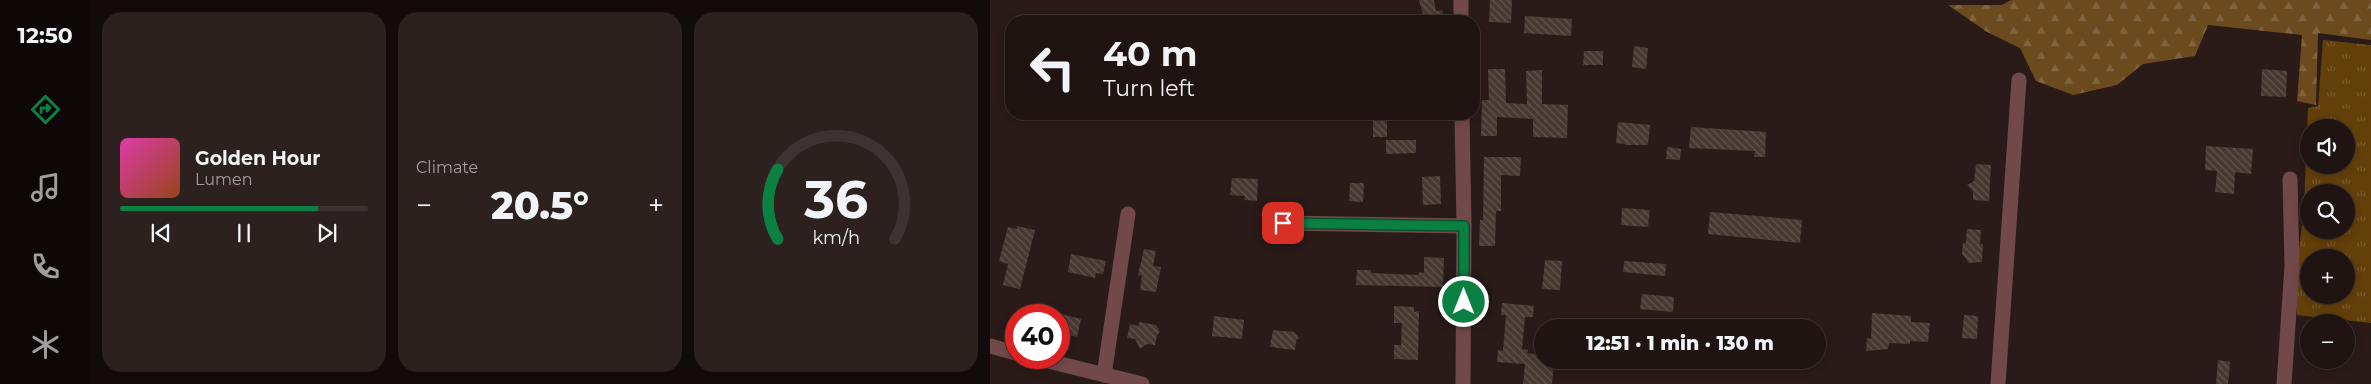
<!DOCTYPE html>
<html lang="en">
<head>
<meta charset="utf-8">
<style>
	body { margin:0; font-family:Montserrat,sans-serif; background:#2d2120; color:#f1f3f6; height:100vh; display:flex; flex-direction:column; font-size:19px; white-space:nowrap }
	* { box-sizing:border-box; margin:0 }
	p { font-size:16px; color:#a29e9f }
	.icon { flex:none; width:28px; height:28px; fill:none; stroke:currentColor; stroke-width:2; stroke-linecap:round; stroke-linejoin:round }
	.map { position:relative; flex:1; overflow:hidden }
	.side { display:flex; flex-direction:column; gap:12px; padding:12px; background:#120b0a; width:900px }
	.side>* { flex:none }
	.hud { position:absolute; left:15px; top:15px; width:475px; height:105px; border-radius:20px; box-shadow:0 2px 8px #0003,0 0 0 1px #3d3332; background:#201412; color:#f1f3f6; overflow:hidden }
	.fabs { position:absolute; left:1310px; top:119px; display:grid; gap:10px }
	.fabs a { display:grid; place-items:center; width:55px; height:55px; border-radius:50%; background:#201412; box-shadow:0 2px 8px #0003,0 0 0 1px #3d3332; font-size:25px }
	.speed { position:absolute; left:15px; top:304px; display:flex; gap:10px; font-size:25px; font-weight:700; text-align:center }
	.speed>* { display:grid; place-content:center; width:65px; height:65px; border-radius:50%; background:#201412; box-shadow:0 2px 8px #0003,0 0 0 1px #3d3332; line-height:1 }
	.speed .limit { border:8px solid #d22; background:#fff; color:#111 }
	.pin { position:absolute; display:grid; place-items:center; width:42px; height:42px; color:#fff; margin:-21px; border-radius:10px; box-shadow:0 2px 8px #0006 }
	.me { position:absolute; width:55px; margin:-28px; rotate:0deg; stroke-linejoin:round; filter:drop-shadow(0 0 4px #0008) }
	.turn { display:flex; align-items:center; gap:18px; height:105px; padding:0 15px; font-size:22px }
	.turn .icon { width:65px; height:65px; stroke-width:2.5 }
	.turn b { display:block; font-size:35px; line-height:42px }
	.big { font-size:38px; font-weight:800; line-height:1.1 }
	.side .card { flex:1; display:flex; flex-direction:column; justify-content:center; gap:8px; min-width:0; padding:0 18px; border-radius:20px; background:#2d2120 }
	.side .dial { align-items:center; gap:0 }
	.dial svg { height:130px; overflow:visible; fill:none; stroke:#3d3332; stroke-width:7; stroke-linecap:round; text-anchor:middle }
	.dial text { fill:#f1f3f6; stroke:none }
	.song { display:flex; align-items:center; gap:15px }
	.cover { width:60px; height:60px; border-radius:8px; background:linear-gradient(135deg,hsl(320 70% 55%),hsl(20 70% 35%)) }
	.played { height:5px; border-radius:2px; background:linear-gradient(90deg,#0b8043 80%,#3d3332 80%) }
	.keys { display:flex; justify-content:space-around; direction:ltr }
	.heat { display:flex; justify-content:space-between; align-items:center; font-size:28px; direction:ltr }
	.side .tiles { flex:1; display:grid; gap:12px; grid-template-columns:repeat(3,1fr) }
	.trip { position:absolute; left:544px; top:319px; width:292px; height:50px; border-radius:25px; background:#201412; box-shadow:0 2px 8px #0003,0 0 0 1px #3d3332; font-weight:800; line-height:50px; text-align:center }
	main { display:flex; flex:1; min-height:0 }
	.dock { display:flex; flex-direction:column; width:90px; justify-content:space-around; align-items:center; background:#0d0807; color:#a29e9f }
	.dock .icon { width:35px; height:35px }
	.dock .on { color:#0b8043 }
	.dock b { font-size:22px; color:#f1f3f6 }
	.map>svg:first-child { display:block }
	.grass { fill:url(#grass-tufts); fill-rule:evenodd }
	.forest { fill:url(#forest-firs) }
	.building { fill:url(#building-back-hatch) }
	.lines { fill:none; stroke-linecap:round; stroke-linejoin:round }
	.minor { stroke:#72494b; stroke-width:15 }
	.route-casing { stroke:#07532c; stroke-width:12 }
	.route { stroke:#0b8043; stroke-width:9 }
</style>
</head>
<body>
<main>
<nav class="dock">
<b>12:50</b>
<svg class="icon on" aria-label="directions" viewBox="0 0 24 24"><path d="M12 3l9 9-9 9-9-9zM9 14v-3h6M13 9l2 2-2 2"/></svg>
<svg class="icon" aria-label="music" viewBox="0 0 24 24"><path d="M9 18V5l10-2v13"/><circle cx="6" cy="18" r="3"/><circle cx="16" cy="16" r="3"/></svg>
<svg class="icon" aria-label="phone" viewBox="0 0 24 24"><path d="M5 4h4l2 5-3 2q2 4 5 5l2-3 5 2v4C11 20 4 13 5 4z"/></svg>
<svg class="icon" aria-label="climate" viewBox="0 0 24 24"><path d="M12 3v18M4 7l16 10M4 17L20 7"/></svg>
</nav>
<section class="side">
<div class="tiles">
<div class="card">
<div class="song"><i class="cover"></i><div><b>Golden Hour</b><p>Lumen</p></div></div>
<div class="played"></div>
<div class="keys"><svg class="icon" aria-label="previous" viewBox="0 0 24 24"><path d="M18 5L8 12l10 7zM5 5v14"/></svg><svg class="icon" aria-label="pause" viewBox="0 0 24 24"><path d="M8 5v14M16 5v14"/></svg><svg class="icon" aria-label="next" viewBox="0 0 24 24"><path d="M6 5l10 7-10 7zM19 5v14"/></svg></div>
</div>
<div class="card"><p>Climate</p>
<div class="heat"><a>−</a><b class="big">20.5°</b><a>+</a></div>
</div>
<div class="card dial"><svg viewBox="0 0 100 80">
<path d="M14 69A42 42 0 1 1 86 69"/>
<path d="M14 69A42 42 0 0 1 14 26" stroke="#0b8043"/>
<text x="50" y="56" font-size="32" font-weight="700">36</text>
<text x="50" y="72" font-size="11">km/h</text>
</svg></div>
</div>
</section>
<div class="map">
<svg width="1381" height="384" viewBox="0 0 1381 384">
	<defs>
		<pattern id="grass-tufts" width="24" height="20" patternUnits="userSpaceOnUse" patternTransform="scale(1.25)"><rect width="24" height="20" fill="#633f09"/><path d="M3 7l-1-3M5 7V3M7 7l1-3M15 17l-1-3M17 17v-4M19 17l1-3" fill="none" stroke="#795a2c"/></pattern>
		<pattern id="forest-firs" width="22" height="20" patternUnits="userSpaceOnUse" patternTransform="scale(1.25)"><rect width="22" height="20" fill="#6b4a1e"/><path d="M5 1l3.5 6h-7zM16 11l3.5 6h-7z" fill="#80643e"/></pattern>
		<pattern id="building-back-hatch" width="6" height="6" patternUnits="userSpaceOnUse" patternTransform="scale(1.25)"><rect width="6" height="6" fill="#463931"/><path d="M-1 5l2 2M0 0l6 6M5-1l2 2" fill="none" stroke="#61554e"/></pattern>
	</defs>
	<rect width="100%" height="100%" fill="#2a1b18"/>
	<path class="grass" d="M1333 40 1381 45V323L1307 315 1305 282 1314 208 1318 108 1328 106ZM1319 128H1356V165H1319ZM1319 192H1356V230H1319ZM1319 258H1356V295H1319Z"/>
	<path class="forest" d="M1021 0H1381V40L1328 33 1326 105 1307 101 1312 35 1218 25 1205 56 1153 64 1127 85 1083 95 1046 81 1030 48 997 32 958 5H1012Z"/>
	<g class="building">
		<path d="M429 0H444L446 11 452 10 455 21H421L420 16 433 14Z"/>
		<path d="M500 0H522L521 23 499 22Z"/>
		<path d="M535 16 582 19 581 36 534 33Z"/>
		<path d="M644 46 658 48 656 69 642 67Z"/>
		<path d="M594 51H613V65H593Z"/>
		<path d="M498 69H515L516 103 537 104 536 71 552 70V104L578 105 577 138 543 137V119L507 117V136H491L492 100H499Z"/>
		<path d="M1272 69 1297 71 1296 97 1271 96Z"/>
		<rect x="383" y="117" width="14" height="20"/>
		<path d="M628 122 660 125 658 145H635V144L626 143Z"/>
		<path d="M701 127 776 132 775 157H764L765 151 699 148Z"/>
		<path d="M396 140H426V153L396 154Z"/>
		<path d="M1216 146 1263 149 1261 174 1245 172 1244 194 1225 192 1227 171 1215 170Z"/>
		<path d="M677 147 691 149 690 160 676 159Z"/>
		<path d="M494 157H531L530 176 511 175V211H506L505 246H489L490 220H493Z"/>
		<path d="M986 164 1001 165 999 201 983 200V191L977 185 984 181Z"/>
		<path d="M450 176 451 204 433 205 432 177Z"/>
		<path d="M242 178 268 179 267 201 254 200 255 196 240 195Z"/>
		<path d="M360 183H374L373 202 359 201Z"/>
		<path d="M632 208 660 210 658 227 631 225Z"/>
		<path d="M720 212 812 220 810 243 718 234Z"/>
		<path d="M27 226 45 230 30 289 13 285 18 264 9 261 18 227 27 229Z"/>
		<path d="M977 229 991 230 990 244H993L992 262 979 263 972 254 973 243H976Z"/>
		<path d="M154 249 166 251 163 266 171 267 166 292 150 290 152 276 148 275Z"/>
		<path d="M81 254 116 261 113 274 106 273 105 278 78 272Z"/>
		<path d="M434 257 454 258 453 287 366 285 367 270H381V273L428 275 429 272 434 273Z"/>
		<path d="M555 260 572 261 570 290 552 289Z"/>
		<path d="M634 261 676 264 675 276 633 272Z"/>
		<path d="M652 294 684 297 683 312 650 309Z"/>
		<path d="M512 303 544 306 543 317H535L532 349 538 350 537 353 552 355V360H564L562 384H533L535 364 507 362 508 350 513 351 516 315H511Z"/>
		<path d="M404 306 424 307V312L429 311 428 360 404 359V345H411L412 323H404Z"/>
		<path d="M882 313 921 316V322L940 323 938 342 920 341V344L899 343 898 349 876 351 877 338 881 339Z"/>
		<path d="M71 314 91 319 87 337 69 332Z"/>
		<path d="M974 315 988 316 987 339 972 338Z"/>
		<path d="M224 316 254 320 252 339 222 336Z"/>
		<path d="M149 322 166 325 170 332 167 335 165 345 157 344 150 349 145 339 137 338 140 324 148 326Z"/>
		<path d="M283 330 304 332 309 338 306 341 305 350 280 347Z"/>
		<path d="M1228 360 1240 362 1238 384H1226Z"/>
	</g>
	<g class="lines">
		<g class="minor">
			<path d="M471 0V21"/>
			<path d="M472 114 474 226 473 384"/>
			<path d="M293 223 474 226"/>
			<path d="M0 346 26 353"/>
			<path d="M46 358 152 384"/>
			<path d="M114 375 138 214"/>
			<path d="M1008 384 1029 80"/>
			<path d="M1294 384 1302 266 1300 179"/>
		</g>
	</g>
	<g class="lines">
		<g class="route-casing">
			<path id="route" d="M293 223 474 226V302"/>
		</g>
		<use href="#route" class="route"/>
	</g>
</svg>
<div class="fabs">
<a><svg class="icon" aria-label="sound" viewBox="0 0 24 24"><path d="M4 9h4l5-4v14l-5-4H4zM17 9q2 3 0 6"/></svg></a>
<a><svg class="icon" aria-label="search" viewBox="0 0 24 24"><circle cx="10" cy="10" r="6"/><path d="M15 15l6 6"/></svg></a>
<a>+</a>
<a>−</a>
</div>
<div class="speed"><div class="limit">40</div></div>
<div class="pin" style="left:293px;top:223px;background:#d93025"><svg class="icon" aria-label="arrive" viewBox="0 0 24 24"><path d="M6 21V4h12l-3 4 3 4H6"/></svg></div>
<svg class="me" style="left:474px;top:302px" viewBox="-20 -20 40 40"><circle r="17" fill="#0b8043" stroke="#fff" stroke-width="3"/><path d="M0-11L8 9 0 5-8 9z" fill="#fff"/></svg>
<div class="trip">12:51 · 1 min · 130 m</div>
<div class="hud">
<div class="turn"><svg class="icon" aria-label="left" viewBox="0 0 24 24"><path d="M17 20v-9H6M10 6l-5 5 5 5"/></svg><div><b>40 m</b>Turn left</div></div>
</div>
</div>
</main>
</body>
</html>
